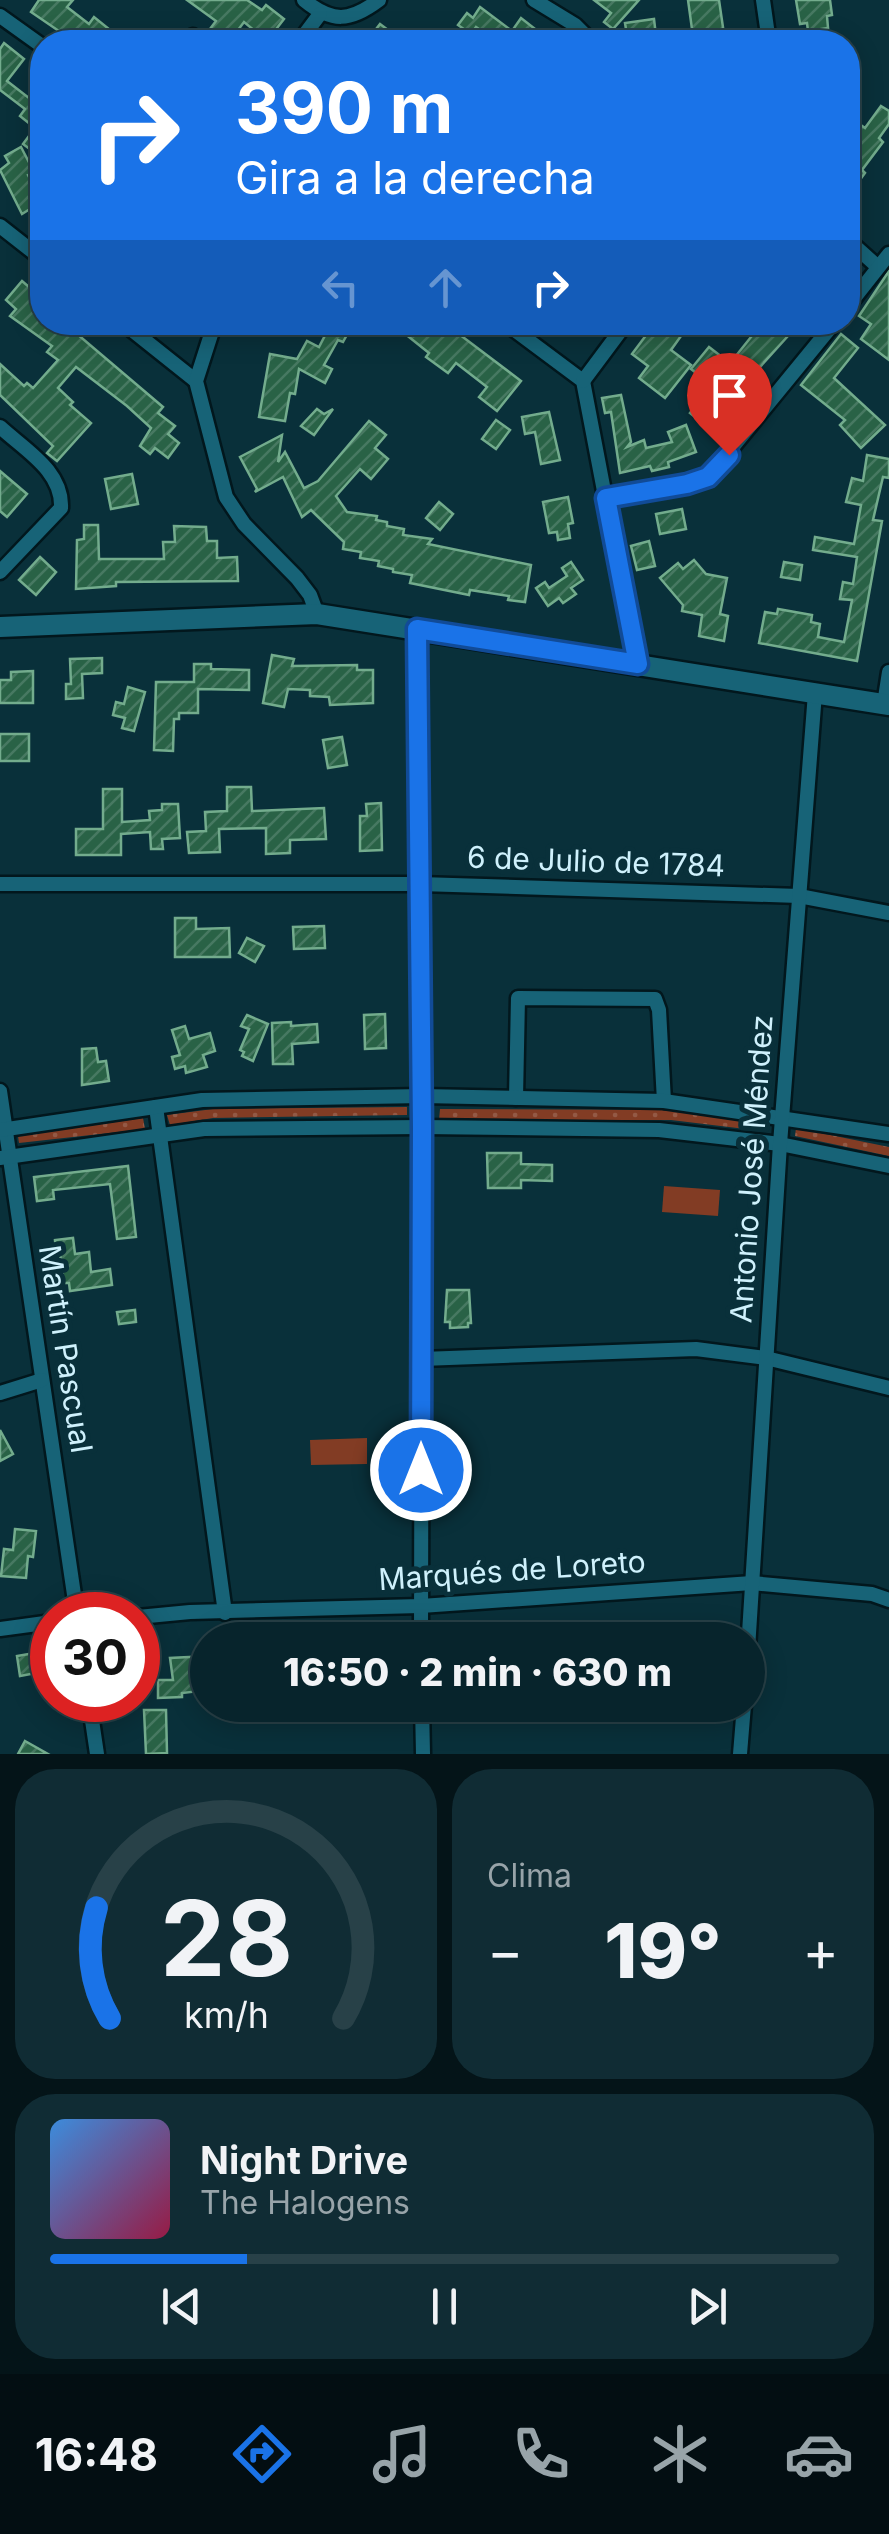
<!DOCTYPE html>
<html lang="es">
<head>
<meta charset="utf-8">
<style>
	body { margin:0; font-family:Inter,sans-serif; background:#102c34; color:#f1f3f6; height:100vh; display:flex; flex-direction:column; font-size:38px; white-space:nowrap }
	* { box-sizing:border-box; margin:0 }
	p { font-size:32px; color:#98a4a9 }
	.icon { flex:none; width:55px; height:55px; fill:none; stroke:currentColor; stroke-width:2; stroke-linecap:round; stroke-linejoin:round }
	.map { position:relative; height:1754px; overflow:hidden }
	.details { display:flex; flex-direction:column; gap:15px; padding:15px; background:#041418; flex:1 }
	.details>* { flex:none }
	.guide { position:absolute; left:30px; top:30px; width:830px; height:305px; border-radius:40px; box-shadow:0 5px 25px #0003,0 0 0 2px #284148; background:#1a73e8; color:#fff; overflow:hidden }
	.speed { position:absolute; left:30px; top:1592px; display:flex; gap:20px; font-size:50px; font-weight:700; text-align:center }
	.speed>* { display:grid; place-content:center; width:130px; height:130px; border-radius:50%; background:#07242c; box-shadow:0 5px 25px #0003,0 0 0 2px #284148; line-height:1 }
	.speed .limit { border:15px solid #d22; background:#fff; color:#111 }
	.pin { position:absolute; display:grid; place-items:center; width:85px; height:85px; color:#fff; margin:-102px -42px; border-radius:50% 50% 50% 0; rotate:-45deg; box-shadow:0 0 10px #0007 }
	.pin .icon { rotate:45deg }
	.me { position:absolute; width:110px; margin:-55px; rotate:0deg; stroke-linejoin:round; filter:drop-shadow(0 0 8px #0008) }
	.turn { display:flex; align-items:center; gap:35px; height:210px; padding:0 40px; font-size:45px }
	.turn .icon { width:130px; height:130px; stroke-width:2.5 }
	.turn b { display:block; font-size:70px; line-height:85px }
	.lanes { display:flex; align-items:center; height:95px; padding:0 40px; background:#0003; justify-content:center; gap:50px; direction:ltr }
	.lanes .off { opacity:.35 }
	.big { font-size:75px; font-weight:800; line-height:1.1 }
	.details .widget { flex:1; display:flex; flex-direction:column; justify-content:center; gap:15px; min-width:0; padding:0 35px; border-radius:40px; background:#102c34 }
	.details .dial { align-items:center; gap:0 }
	.dial svg { height:260px; overflow:visible; fill:none; stroke:#284148; stroke-width:7; stroke-linecap:round; text-anchor:middle }
	.dial text { fill:#f1f3f6; stroke:none }
	.song { display:flex; align-items:center; gap:30px }
	.cover { width:120px; height:120px; border-radius:15px; background:linear-gradient(135deg,hsl(210 70% 55%),hsl(340 70% 35%)) }
	.played { height:10px; border-radius:5px; background:linear-gradient(90deg,#1a73e8 25%,#284148 25%) }
	.keys { display:flex; justify-content:space-around; direction:ltr }
	.heat { display:flex; justify-content:space-between; align-items:center; font-size:55px; direction:ltr }
	.details .tiles { flex:1; display:grid; gap:15px; grid-template-columns:1fr 1fr }
	.widget:last-child { grid-column:span 2 }
	.trip { position:absolute; left:190px; top:1622px; width:575px; height:100px; border-radius:50px; background:#07242c; box-shadow:0 5px 25px #0003,0 0 0 2px #284148; font-weight:800; line-height:100px; text-align:center }
	.tabs { display:flex; height:160px; justify-content:space-around; align-items:center; background:#030e12; color:#98a4a9 }
	.tabs .icon { width:70px; height:70px }
	.tabs .current { color:#1a73e8 }
	.tabs b { font-size:45px; color:#f1f3f6 }
	.map>svg:first-child { display:block }
	.grass { fill:url(#grass-dots) }
	.pitch { fill:#823c24 }
	.building { fill:url(#building-hatch); stroke:#73ac8d; stroke-width:2.5 }
	.lines { fill:none; stroke-linecap:round; stroke-linejoin:round }
	.street-casing { stroke:#02171d; stroke-width:19 }
	.secondary-casing { stroke:#02171d; stroke-width:25 }
	.street { stroke:#176377; stroke-width:14 }
	.secondary { stroke:#176377; stroke-width:20 }
	.route-casing { stroke:#114b97; stroke-width:25 }
	.route { stroke:#1a73e8; stroke-width:18 }
	.labels { text-anchor:middle; stroke-width:10; stroke-linejoin:round; paint-order:stroke }
	.street-label { font-size:30px; fill:#cff1fc; stroke:#09303a }
</style>
</head>
<body>
<div class="map">
<svg width="889" height="1754" viewBox="0 0 889 1754">
	<defs>
		<pattern id="grass-dots" width="8" height="8" patternUnits="userSpaceOnUse" patternTransform="scale(2.5)"><rect width="8" height="8" fill="#823c24"/><path d="M2 2h.1M6 6h.1" fill="none" stroke="#935945" stroke-width="1.8" stroke-linecap="round"/></pattern>
		<pattern id="building-hatch" width="6" height="6" patternUnits="userSpaceOnUse" patternTransform="scale(2.5)"><rect width="6" height="6" fill="#296246"/><path d="M-1 1l2-2M0 6l6-6M5 7l2-2" fill="none" stroke="#477962"/></pattern>
	</defs>
	<rect width="100%" height="100%" fill="#09303a"/>
	<g class="grass">
		<path d="M407 1107V1115L213 1118 170 1125 167 1115 213 1109Z"/>
		<path d="M440 1109 675 1110 762 1123V1131L671 1120H439Z"/>
		<path d="M143 1118 145 1129 19 1143 18 1136Z"/>
		<path d="M796 1128 889 1147V1156L795 1136Z"/>
	</g>
	<g class="pitch">
		<path d="M664 1186 720 1190 718 1216 662 1212Z"/>
		<path d="M367 1438V1464L311 1465 310 1440Z"/>
	</g>
	<g class="building">
		<path d="M39 0H73L67 7 89 24 94 17 125 42H75L31 12Z"/>
		<path d="M187 0H247L262 10 266 5 284 19 267 41 244 22 229 42H220L207 33 216 21Z"/>
		<path d="M594 0H639L613 29 604 22 611 13Z"/>
		<path d="M688 0H719L725 41 674 42 672 33 692 29Z"/>
		<path d="M796 0H830L832 15 827 16 828 28 808 31 807 23 800 24Z"/>
		<path d="M480 7 512 31 521 18 544 36 539 42H498L476 27 471 34 458 25 467 13 473 18Z"/>
		<path d="M654 19 656 36 644 38 645 42H628L625 23Z"/>
		<path d="M380 24 404 42H366Z"/>
		<path d="M4 43 24 59 7 81 42 108V158L23 144 35 128 20 116 25 109 0 90V49Z"/>
		<path d="M881 106 889 111V124L879 138 883 142 862 170 865 173 857 184 848 176V138L858 123 865 128Z"/>
		<path d="M21 147 34 172 28 175 42 202V209L33 214 30 209 22 214 0 170 9 163 5 156Z"/>
		<path d="M889 271V360L861 339 871 324 859 316Z"/>
		<path d="M22 281 42 298V322H63L163 407 158 413 175 426 168 434 179 443 168 458 155 448 150 454 140 446 151 428 127 406 76 367 58 388 73 402 70 405 91 423 57 461 47 453 53 446 0 395V364L24 386 27 383 33 388 58 360 47 352 52 346 10 316 16 309 6 300Z"/>
		<path d="M332 322H354L343 342 338 340 324 365 332 369 325 383 299 369 295 394 290 393 285 421 259 417 270 354 297 359 307 341 319 347Z"/>
		<path d="M412 322H443L521 381 497 411 479 397 487 387 456 363 448 373 426 357 429 353 404 333Z"/>
		<path d="M656 322H691L671 350 691 365 665 398 639 378 648 366 632 354Z"/>
		<path d="M763 322H770L788 336 750 378 731 362Z"/>
		<path d="M841 334 858 348 834 378 885 425 861 448 840 425 845 420 801 385Z"/>
		<path d="M709 347 731 364 713 386 691 369Z"/>
		<path d="M705 393 725 408 710 429 690 413Z"/>
		<path d="M621 395 631 442 627 447 644 440 646 448 672 442 668 432 686 425 696 452 668 462 669 467 652 471 650 466 620 473 611 412 605 413 602 398Z"/>
		<path d="M317 409 324 414 333 409 314 435 301 426Z"/>
		<path d="M549 412 560 460 541 464 535 432 525 434 522 417Z"/>
		<path d="M496 420 510 430 496 449 482 439Z"/>
		<path d="M369 421 386 435 375 448 388 459 371 479 360 469 336 496 347 512 377 516 376 520 387 522V526L404 529 403 535 432 539 428 544 531 565 525 602 508 600 509 596 470 590 469 595 410 583 412 575 393 572V569L378 566 379 561 360 558 361 552 343 549 344 542 311 510 302 517 283 477 255 492 257 489 240 457 282 435 278 462 285 452 304 488 318 481Z"/>
		<path d="M867 455 889 459V478L883 477 873 520 882 521 857 661 759 643 765 612 777 614 778 609 812 615 811 622 820 624 818 637 844 642 852 600 840 599 843 582 853 584 857 557 813 550 815 537 854 544 861 505 846 502 852 478 863 481Z"/>
		<path d="M0 471 27 494 7 517 0 511Z"/>
		<path d="M132 474 138 504 111 509 105 479Z"/>
		<path d="M568 497 573 523 568 524 570 538 558 540 557 532 549 533 543 502Z"/>
		<path d="M439 502 453 514 440 530 426 518Z"/>
		<path d="M682 509 686 529 660 534 656 514Z"/>
		<path d="M84 525H98L99 559H164L163 542H175L174 526 206 527 207 541H217V558L237 557 238 581 116 582V586L76 589 77 540 84 539Z"/>
		<path d="M649 541 655 566 637 570 631 546Z"/>
		<path d="M40 557 56 572 36 595 19 580Z"/>
		<path d="M694 560 706 574 727 578 720 614 728 616 724 641 699 636 702 615 682 611 683 605 660 578 678 563 683 569Z"/>
		<path d="M571 562 583 580 571 588 576 594 563 603 559 598 548 606 536 588 545 582 549 588 567 576 562 568Z"/>
		<path d="M784 562 802 565 800 580 781 577Z"/>
		<path d="M272 655 294 659 292 666 357 665V670H373V703L330 705 329 697 310 696V690L288 689 284 707 263 703Z"/>
		<path d="M102 658V673L82 674 83 698 66 699V684H71L70 659Z"/>
		<path d="M194 664H211V669L249 670V690L198 689V713H179V719H174L173 751 154 750 156 682H194Z"/>
		<path d="M33 671V703H0V680H11V672Z"/>
		<path d="M128 687 145 692 134 731 122 728 125 718 113 715 116 702 124 704Z"/>
		<rect x="0" y="734" width="29" height="27"/>
		<path d="M342 737 347 765 328 768 323 740Z"/>
		<path d="M227 787H251L252 811 324 808 326 839 290 840V853L266 854V828L219 829 220 852 189 853 187 832 206 831 205 812 227 811Z"/>
		<path d="M103 789H122V822L150 820 149 811 162 810V804H178L180 838 162 839 163 849H151L150 832 121 834V855H76V829H103Z"/>
		<path d="M381 803 382 850 360 851V816H367L366 804Z"/>
		<path d="M175 918H196V929L229 928 230 957H175Z"/>
		<path d="M324 926 325 948 294 949 293 927Z"/>
		<path d="M247 938 264 946 255 962 239 953Z"/>
		<path d="M385 1014 386 1048 365 1049 364 1015Z"/>
		<path d="M247 1015 268 1024 253 1061 242 1056 244 1052 240 1050 249 1029 241 1026Z"/>
		<path d="M291 1022V1026L317 1024 318 1042 292 1044 293 1064H273L272 1023Z"/>
		<path d="M185 1026 189 1039 210 1033 215 1051 203 1055 207 1067 186 1073 185 1066 175 1069 172 1057 180 1055 172 1030Z"/>
		<path d="M96 1048 98 1062 106 1061 109 1081 82 1085V1049Z"/>
		<path d="M487 1153H521V1164L552 1165V1181L521 1180V1188H488Z"/>
		<path d="M128 1166 136 1237 117 1239 110 1184 53 1190 54 1199 37 1201 34 1177Z"/>
		<path d="M73 1238 75 1254 89 1252 91 1272 110 1269 112 1285 70 1291 69 1283H64L60 1254H56L55 1240Z"/>
		<path d="M447 1290H469L471 1323H468V1327L450 1328V1322H445Z"/>
		<path d="M135 1310 136 1322 119 1324 117 1312Z"/>
		<path d="M0 1430 13 1454 0 1461Z"/>
		<path d="M15 1529 36 1531 33 1557 28 1556 26 1578 1 1576 4 1549 13 1550Z"/>
		<path d="M52 1650V1670L20 1676 17 1656Z"/>
		<path d="M208 1656V1690L182 1693V1697L158 1698V1680H173L170 1658Z"/>
		<path d="M144 1710H166L167 1753 146 1754Z"/>
		<path d="M25 1741 48 1754H18Z"/>
	</g>
	<g class="lines">
		<g class="street-casing">
			<g id="street">
				<path d="M304 0C332 23 350 22 379 0"/>
				<path d="M534 0 575 25 592 42"/>
				<path d="M763 0 769 42"/>
				<path d="M0 16 42 46"/>
				<path d="M188 42 193 36"/>
				<path d="M299 42 320 14"/>
				<path d="M0 226 42 259"/>
				<path d="M848 240 878 267"/>
				<path d="M848 306 889 254"/>
				<path d="M122 322 196 381"/>
				<path d="M215 322 196 381 226 497 244 524 297 578 310 595 317 614"/>
				<path d="M504 322 583 381 637 664"/>
				<path d="M583 381 627 322"/>
				<path d="M0 427C25 450 63 471 61 508L0 572"/>
				<path d="M606 499 687 484 708 477 835 322"/>
				<path d="M417 629 422 1127 421 1640"/>
				<path d="M884 704 889 672"/>
				<path d="M0 884H420L799 896 889 913"/>
				<path d="M0 1091 77 1615"/>
				<path d="M516 1098 518 998 655 999 659 1010 664 1101"/>
				<path d="M156 1107 225 1613"/>
				<path d="M0 1130 202 1100 422 1096 664 1101 889 1134"/>
				<path d="M0 1158 204 1129 422 1127 659 1130 780 1144 889 1166"/>
				<path d="M422 1359 696 1349 766 1358 889 1388"/>
				<path d="M0 1393 42 1380"/>
				<path d="M138 1617 190 1612 421 1606 752 1583 872 1594 889 1600"/>
				<path d="M0 1629 52 1622"/>
				<path d="M748 1649 780 1144 815 693"/>
				<path d="M89 1700 97 1754"/>
				<path d="M422 1705 423 1754"/>
				<path d="M740 1754 744 1705"/>
			</g>
		</g>
		<g class="secondary-casing">
			<path id="secondary" d="M0 627 317 614 889 705"/>
		</g>
		<use href="#street" class="street"/>
		<use href="#secondary" class="secondary"/>
	</g>
	<g class="lines">
		<g class="route-casing">
			<path id="route" d="M421 1470 422 1127 417 629 638 664 606 498 687 484 708 477 729 455"/>
		</g>
		<use href="#route" class="route"/>
	</g>
	<g class="labels">
		<g class="street-label">
			<text transform="translate(596 862) rotate(2)" y="10">6 de Julio de 1784</text>
			<text transform="translate(752 1169) rotate(-86)" y="10">Antonio José Méndez</text>
			<text transform="translate(65 1349) rotate(81)" y="10">Martín Pascual</text>
			<text transform="translate(512 1571) rotate(-4)" y="10">Marqués de Loreto</text>
		</g>
	</g>
</svg>
<div class="speed"><div class="limit">30</div></div>
<div class="pin" style="left:729px;top:455px;background:#d93025"><svg class="icon" aria-label="arrive" viewBox="0 0 24 24"><path d="M6 21V4h12l-3 4 3 4H6"/></svg></div>
<svg class="me" style="left:421px;top:1470px" viewBox="-20 -20 40 40"><circle r="17" fill="#1a73e8" stroke="#fff" stroke-width="3"/><path d="M0-11L8 9 0 5-8 9z" fill="#fff"/></svg>
<div class="trip">16:50 · 2 min · 630 m</div>
<div class="guide">
<div class="turn"><svg class="icon" aria-label="right" viewBox="0 0 24 24"><path d="M7 20v-9h11M14 6l5 5-5 5"/></svg><div><b>390 m</b>Gira a la derecha</div></div>
<div class="lanes"><svg class="icon off" aria-label="left" viewBox="0 0 24 24"><path d="M17 20v-9H6M10 6l-5 5 5 5"/></svg><svg class="icon off" aria-label="ahead" viewBox="0 0 24 24"><path d="M12 20V5M6 11l6-6 6 6"/></svg><svg class="icon" aria-label="right" viewBox="0 0 24 24"><path d="M7 20v-9h11M14 6l5 5-5 5"/></svg></div>
</div>
</div>
<section class="details">
<div class="tiles">
<div class="widget dial"><svg viewBox="0 0 100 80">
<path d="M14 69A42 42 0 1 1 86 69"/>
<path d="M14 69A42 42 0 0 1 10 35" stroke="#1a73e8"/>
<text x="50" y="56" font-size="32" font-weight="700">28</text>
<text x="50" y="72" font-size="11">km/h</text>
</svg></div>
<div class="widget"><p>Clima</p>
<div class="heat"><a>−</a><b class="big">19°</b><a>+</a></div>
</div>
<div class="widget">
<div class="song"><i class="cover"></i><div><b>Night Drive</b><p>The Halogens</p></div></div>
<div class="played"></div>
<div class="keys"><svg class="icon" aria-label="previous" viewBox="0 0 24 24"><path d="M18 5L8 12l10 7zM5 5v14"/></svg><svg class="icon" aria-label="pause" viewBox="0 0 24 24"><path d="M8 5v14M16 5v14"/></svg><svg class="icon" aria-label="next" viewBox="0 0 24 24"><path d="M6 5l10 7-10 7zM19 5v14"/></svg></div>
</div>
</div>
</section>
<nav class="tabs">
<b>16:48</b>
<svg class="icon current" aria-label="directions" viewBox="0 0 24 24"><path d="M12 3l9 9-9 9-9-9zM9 14v-3h6M13 9l2 2-2 2"/></svg>
<svg class="icon" aria-label="music" viewBox="0 0 24 24"><path d="M9 18V5l10-2v13"/><circle cx="6" cy="18" r="3"/><circle cx="16" cy="16" r="3"/></svg>
<svg class="icon" aria-label="phone" viewBox="0 0 24 24"><path d="M5 4h4l2 5-3 2q2 4 5 5l2-3 5 2v4C11 20 4 13 5 4z"/></svg>
<svg class="icon" aria-label="climate" viewBox="0 0 24 24"><path d="M12 3v18M4 7l16 10M4 17L20 7"/></svg>
<svg class="icon" aria-label="car" viewBox="0 0 24 24"><path d="M5 17H2v-5l4-1 3-4h7l3 4 3 1v5h-3M9 17h6M6 11h13"/><circle cx="7" cy="17" r="2"/><circle cx="17" cy="17" r="2"/></svg>
</nav>
</body>
</html>
